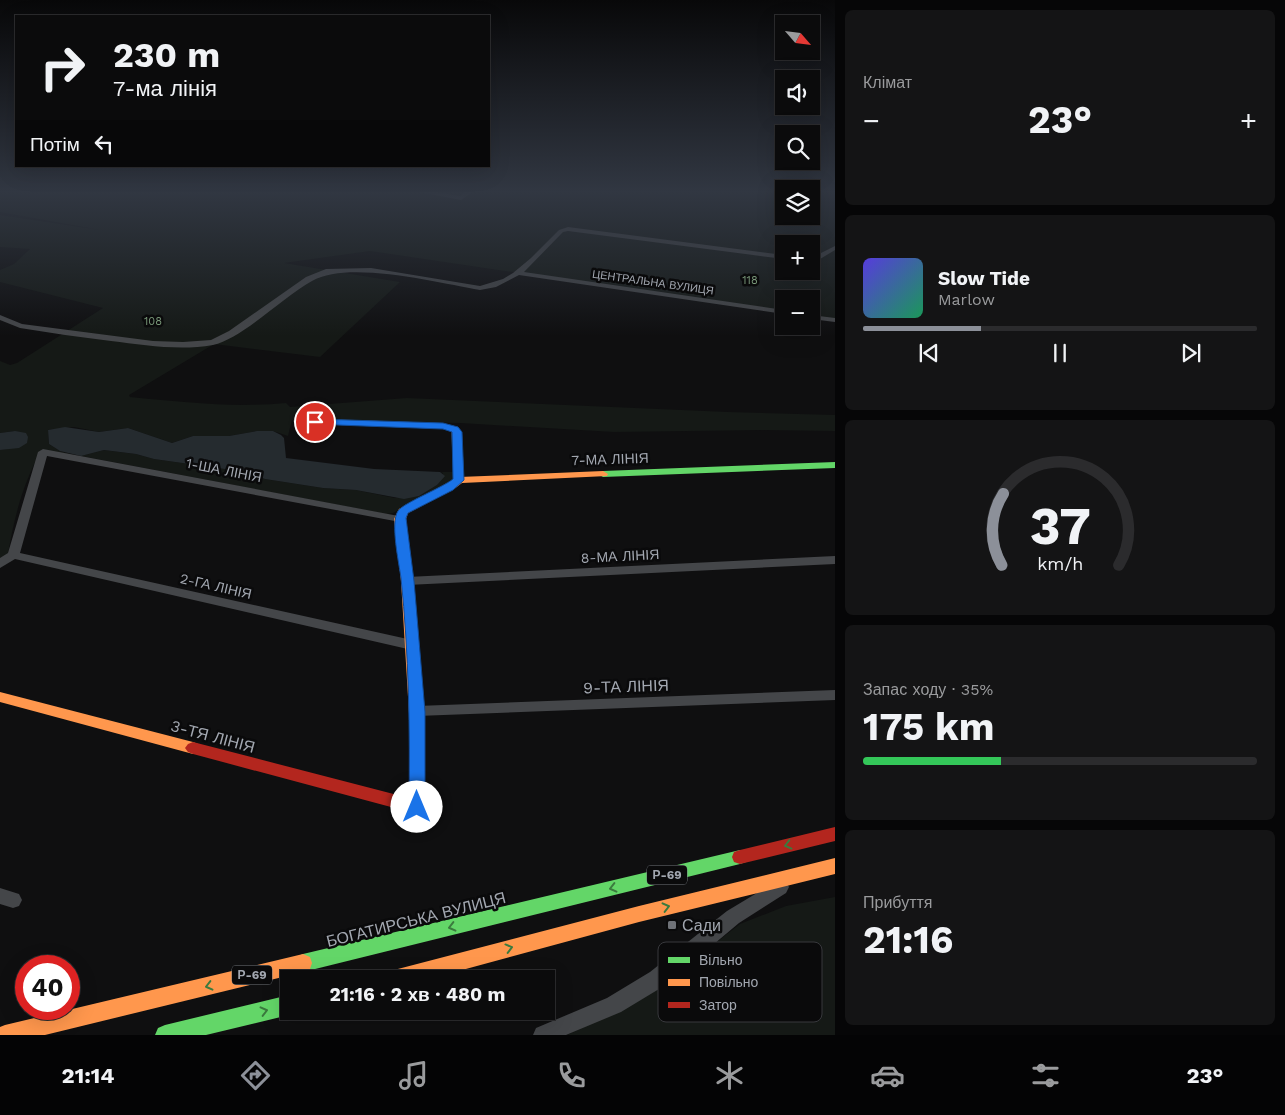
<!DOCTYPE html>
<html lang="uk">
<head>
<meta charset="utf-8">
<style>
	body { margin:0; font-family:"Work Sans",sans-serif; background:#141415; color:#f1f3f6; height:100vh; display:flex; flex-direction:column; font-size:19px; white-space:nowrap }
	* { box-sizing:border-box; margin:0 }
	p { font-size:16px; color:#9a9b9d }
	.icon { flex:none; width:28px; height:28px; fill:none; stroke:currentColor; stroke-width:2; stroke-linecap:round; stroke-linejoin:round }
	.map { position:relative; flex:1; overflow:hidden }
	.panel { display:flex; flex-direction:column; gap:10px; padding:10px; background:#060607; width:450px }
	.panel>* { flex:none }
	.hud { position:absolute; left:15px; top:15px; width:475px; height:152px; border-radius:0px; box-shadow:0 5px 20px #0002,0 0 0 1px #2b2b2d; background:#0b0b0c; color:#f1f3f6; overflow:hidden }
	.needle { width:32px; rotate:118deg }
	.tools { position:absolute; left:775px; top:15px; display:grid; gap:10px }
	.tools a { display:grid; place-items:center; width:45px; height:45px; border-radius:0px; background:#0b0b0c; box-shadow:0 5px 20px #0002,0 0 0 1px #2b2b2d; font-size:25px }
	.speed { position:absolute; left:15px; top:955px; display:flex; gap:10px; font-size:25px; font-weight:700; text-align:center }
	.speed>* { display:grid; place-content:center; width:65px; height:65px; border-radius:50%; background:#0b0b0c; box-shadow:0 5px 20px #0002,0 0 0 1px #2b2b2d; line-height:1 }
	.speed .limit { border:8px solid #d22; background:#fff; color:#111 }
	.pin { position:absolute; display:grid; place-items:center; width:42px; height:42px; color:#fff; margin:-21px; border:2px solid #fff; border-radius:50%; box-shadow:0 1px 5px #0007 }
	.me { position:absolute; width:55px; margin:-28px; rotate:0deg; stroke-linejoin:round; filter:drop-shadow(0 0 4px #0008) }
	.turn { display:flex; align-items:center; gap:18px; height:105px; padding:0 15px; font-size:22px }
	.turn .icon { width:65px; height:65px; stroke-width:2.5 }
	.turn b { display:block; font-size:35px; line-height:42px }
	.then { display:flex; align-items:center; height:48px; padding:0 15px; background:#0003; gap:10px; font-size:19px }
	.big { font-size:38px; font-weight:700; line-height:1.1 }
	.panel .tile { flex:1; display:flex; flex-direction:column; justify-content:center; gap:8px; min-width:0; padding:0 18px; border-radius:8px; background:#141415 }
	.panel .dial { align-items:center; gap:0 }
	.dial svg { height:130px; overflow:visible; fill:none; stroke:#2b2b2d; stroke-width:7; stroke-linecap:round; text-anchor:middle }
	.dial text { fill:#f1f3f6; stroke:none }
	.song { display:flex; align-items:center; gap:15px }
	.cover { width:60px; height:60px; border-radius:8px; background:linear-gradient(135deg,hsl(250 70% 55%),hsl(150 70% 35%)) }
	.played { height:5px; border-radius:2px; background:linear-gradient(90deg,#8c9099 30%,#2b2b2d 30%) }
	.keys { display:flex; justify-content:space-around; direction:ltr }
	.heat { display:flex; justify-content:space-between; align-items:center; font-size:28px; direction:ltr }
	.charge { height:8px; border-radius:4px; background:linear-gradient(90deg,#34c759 35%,#2b2b2d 0) }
	.trip { position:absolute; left:280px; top:970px; width:275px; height:50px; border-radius:0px; background:#0b0b0c; box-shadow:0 5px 20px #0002,0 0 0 1px #2b2b2d; font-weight:700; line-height:50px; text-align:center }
	.tab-bar { display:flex; height:80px; justify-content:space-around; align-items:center; background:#040405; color:#9a9b9d }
	.tab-bar .icon { width:35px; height:35px }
	.tab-bar .current { color:#8c9099 }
	.tab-bar b { font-size:22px; color:#f1f3f6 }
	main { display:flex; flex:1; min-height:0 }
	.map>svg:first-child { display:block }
	.green { fill:#151916; fill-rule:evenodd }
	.water { fill:#252b2f }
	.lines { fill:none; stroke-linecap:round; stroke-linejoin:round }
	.street { fill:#444649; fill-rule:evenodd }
	.fast { fill:#63d668; fill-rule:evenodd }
	.slow { fill:#ff974d; fill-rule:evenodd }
	.jam { fill:#b3261e; fill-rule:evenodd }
	.oneway { stroke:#3b7a3e }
	.route { fill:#1a73e8; stroke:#114b97 }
	.poi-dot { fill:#6f7278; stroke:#0a0a0b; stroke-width:2 }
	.labels { text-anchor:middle; stroke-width:5; stroke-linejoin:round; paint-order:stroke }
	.far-park-label { font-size:11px; fill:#7a997a; stroke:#0a0a0b }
	.far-street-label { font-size:11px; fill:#a2a7b0; stroke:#0a0a0b }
	.shield { fill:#0a0a0b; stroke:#74787e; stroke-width:1 }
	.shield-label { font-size:12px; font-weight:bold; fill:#a2a7b0 }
	.street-label { font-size:14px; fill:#a2a7b0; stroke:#0a0a0b }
	.near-street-label { font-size:16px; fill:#a2a7b0; stroke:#0a0a0b }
	.near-poi-label { font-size:16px; fill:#a2a7b0; stroke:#0a0a0b; text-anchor:start }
	.key { fill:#0a0a0b; stroke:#38393d; stroke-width:1 }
	.key-label { font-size:14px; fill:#a2a7b0 }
</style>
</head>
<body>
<main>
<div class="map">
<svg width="835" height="1035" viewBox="0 0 835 1035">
	<rect width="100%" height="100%" fill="#0f0f10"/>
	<g class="green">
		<path d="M0 191H784V216H811V191H835V320L811 317V299H784V312L370 251 284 263 400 282 320 357 214 344 129 395 130 397C182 402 234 408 286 403L290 407 407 398 728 412 835 415V431L762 430 614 432 460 423 292 420 288 436 273 431H257L229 436H193L172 443 128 428 99 432 74 427 48 430 49 444 60 451 74 455 41 451C23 483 14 518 8 554L0 561V450L8 449 15 431 0 433V361L10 365 17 363 103 308 0 282V270L14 264 30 249 0 247V215L100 230 0 212ZM784 244H811V271H784Z"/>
		<path d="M104 450 136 454 154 459 246 472 265 479 323 488 356 490 395 498 419 496 437 485 443 473 440 472H455L451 483 393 513 386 514 81 456Z"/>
		<path d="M835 897V1035H567L596 1021 679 971 740 924 786 906Z"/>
	</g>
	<g class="water">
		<path d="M65 427 99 432 128 428 172 443 193 436H229L257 431H273L281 435 284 438 286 458 374 469 440 472 445 476 437 485 419 496 404 499 356 490 323 488 265 479 246 472 154 459 136 454 104 450 81 456 60 451 49 444 48 430Z"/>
		<path d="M15 431 26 433 28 437 27 443 19 448 0 450V433Z"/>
	</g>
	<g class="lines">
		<g class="street">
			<path d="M413 191H430L460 196 466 191H474L461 200Z"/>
			<path d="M568 227 784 255V259L568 231 563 232 524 272 784 310V314L519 275 496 287 480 290C438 283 349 260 312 281 284 296 242 339 213 345 179 351 144 345 111 341 80 337 50 333 20 328L0 320V315L22 324 153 341 183 342 211 340 229 331 306 277 326 269 371 268 480 286 503 279 513 273 531 258 559 230Z"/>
			<path d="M835 246V250L820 259 811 262V258Z"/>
			<path d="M811 315 835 318V322L811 319Z"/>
			<path d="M298 418 443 423 458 427 462 432 464 480 459 483 454 480 451 431 443 429 295 423 293 421 295 419Z"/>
			<path d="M43 449 404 517 406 519 404 521 400 522 47 456 20 553 412 640 417 642 419 645 417 648 412 650 15 559 0 568V558L8 553 38 452Z"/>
			<path d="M835 556V564L407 585 401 581 407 577Z"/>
			<path d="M835 690V700L417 716 412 715 410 711 412 707 417 706Z"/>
			<path d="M780 879 786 881 789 887 786 893 739 923 664 986 621 1012 566 1035H533L536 1028 607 998 650 972 727 911Z"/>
			<path d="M0 888 19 894 22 900 19 906 13 908 0 904Z"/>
		</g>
		<g class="fast">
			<path d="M835 462V468L603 477 598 474 603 471Z"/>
			<path d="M740 850 746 852 748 857 746 862 740 864 303 972 296 969 294 963 296 957 303 954Z"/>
			<path d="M289 995V1011H296L289 1015 206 1035H155L158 1028 165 1025Z"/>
		</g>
		<g class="slow">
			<path d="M603 471 608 474 607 476 462 483 454 489 408 513 406 519 413 581 424 730 422 734 417 736 412 734 410 730 401 581 394 519 399 509 459 477Z"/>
			<path d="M0 692 193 742 198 744 201 748 198 752 193 754 0 702Z"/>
			<path d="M835 858V874L639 922 429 979H385L387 972 394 970 639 906Z"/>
			<path d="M303 954 310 957 312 963 310 969 303 972 45 1035H0V1027L5 1025Z"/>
		</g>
		<g class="jam">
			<path d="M417 724 422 726 424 730 425 807 423 812 417 814 193 754 188 752 185 748 188 744 193 742 409 798 410 730 412 726Z"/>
			<path d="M835 827V841L740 864 734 862 732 857 734 852 740 850Z"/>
		</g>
	</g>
	<defs><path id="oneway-chevron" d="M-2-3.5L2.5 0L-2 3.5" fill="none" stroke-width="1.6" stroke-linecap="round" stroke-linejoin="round" transform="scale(1.25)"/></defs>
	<g class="oneway">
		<use href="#oneway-chevron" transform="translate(788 845) rotate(166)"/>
		<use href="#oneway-chevron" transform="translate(613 888) rotate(166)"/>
		<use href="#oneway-chevron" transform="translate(666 907) rotate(-14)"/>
		<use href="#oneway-chevron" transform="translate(452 927) rotate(166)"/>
		<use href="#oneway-chevron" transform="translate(509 948) rotate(-15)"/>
		<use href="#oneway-chevron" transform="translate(209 986) rotate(166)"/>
		<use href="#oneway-chevron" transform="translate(264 1011) rotate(-14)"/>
	</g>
	<linearGradient id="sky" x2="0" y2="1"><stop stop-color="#080809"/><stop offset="0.57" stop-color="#313742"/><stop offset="1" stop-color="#313742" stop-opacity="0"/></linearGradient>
	<rect width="835" height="336" fill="url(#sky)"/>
	<path class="route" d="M315 419 443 423 458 427 462 432 464 480 453 490 408 513 406 518 414 581 425 712V807L423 811 417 813 411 811 409 807C410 730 409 654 401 578 399 563 390 523 398 511 403 503 442 488 453 479L452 432 443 429 311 424V420Z"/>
	<rect class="poi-dot" x="667" y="920" width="10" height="10" rx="2.5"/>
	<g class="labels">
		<g class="far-park-label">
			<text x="750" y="284">118</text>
			<text x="153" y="325">108</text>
		</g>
		<g class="far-street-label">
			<text transform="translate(653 282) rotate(8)" y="4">ЦЕНТРАЛЬНА ВУЛИЦЯ</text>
		</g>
		<g class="shield">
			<rect x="647" y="865.5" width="40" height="19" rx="4"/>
			<rect x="232" y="965.5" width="40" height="19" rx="4"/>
		</g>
		<g class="shield-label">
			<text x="667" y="879">Р-69</text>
			<text x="252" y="979">Р-69</text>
		</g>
		<g class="street-label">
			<text transform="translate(610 459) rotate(-2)" y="5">7-МА ЛІНІЯ</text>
			<text transform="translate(224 470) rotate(11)" y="5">1-ША ЛІНІЯ</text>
			<text transform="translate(620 556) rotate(-3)" y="5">8-МА ЛІНІЯ</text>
			<text transform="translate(216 586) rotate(13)" y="5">2-ГА ЛІНІЯ</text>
		</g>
		<g class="near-street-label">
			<text transform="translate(626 686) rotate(-2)" y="6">9-ТА ЛІНІЯ</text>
			<text transform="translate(213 736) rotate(15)" y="6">3-ТЯ ЛІНІЯ</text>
			<text transform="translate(416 919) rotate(-14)" y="6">БОГАТИРСЬКА ВУЛИЦЯ</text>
		</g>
		<g class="near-poi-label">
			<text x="682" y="931">Сади</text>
		</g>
	</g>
	<rect x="658" y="942" width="164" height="80" rx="8" class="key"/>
	<rect x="668" y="957" width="22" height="6" fill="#63d668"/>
	<rect x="668" y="979" width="22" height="7" fill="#ff974d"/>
	<rect x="668" y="1002" width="22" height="6" fill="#b3261e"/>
	<g class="key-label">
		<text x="699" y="965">Вільно</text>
		<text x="699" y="987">Повільно</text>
		<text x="699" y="1010">Затор</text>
	</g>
</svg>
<div class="tools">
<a><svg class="needle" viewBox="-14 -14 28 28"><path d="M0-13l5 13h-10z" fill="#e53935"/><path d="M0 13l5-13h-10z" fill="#9a9b9d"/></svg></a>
<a><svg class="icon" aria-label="sound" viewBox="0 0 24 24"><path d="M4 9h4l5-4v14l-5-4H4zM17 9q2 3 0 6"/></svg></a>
<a><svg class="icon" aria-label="search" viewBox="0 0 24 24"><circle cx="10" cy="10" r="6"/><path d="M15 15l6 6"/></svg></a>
<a><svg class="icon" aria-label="layers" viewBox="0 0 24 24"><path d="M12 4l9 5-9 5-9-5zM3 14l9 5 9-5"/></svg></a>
<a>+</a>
<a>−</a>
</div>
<div class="speed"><div class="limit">40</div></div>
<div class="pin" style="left:315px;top:422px;background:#d93025"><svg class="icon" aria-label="arrive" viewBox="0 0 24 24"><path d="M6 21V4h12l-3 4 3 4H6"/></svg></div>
<svg class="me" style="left:417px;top:807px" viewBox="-20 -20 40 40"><circle r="19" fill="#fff"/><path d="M0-13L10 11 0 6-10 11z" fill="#1a73e8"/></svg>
<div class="trip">21:16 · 2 хв · 480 m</div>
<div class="hud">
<div class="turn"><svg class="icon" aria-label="right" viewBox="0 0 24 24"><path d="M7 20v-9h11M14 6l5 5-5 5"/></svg><div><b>230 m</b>7-ма лінія</div></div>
<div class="then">Потім<svg class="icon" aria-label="left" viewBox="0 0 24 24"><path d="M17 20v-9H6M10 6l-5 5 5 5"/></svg></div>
</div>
</div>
<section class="panel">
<div class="tile"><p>Клімат</p>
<div class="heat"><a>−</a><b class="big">23°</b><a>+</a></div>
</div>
<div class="tile">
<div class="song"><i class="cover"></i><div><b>Slow Tide</b><p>Marlow</p></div></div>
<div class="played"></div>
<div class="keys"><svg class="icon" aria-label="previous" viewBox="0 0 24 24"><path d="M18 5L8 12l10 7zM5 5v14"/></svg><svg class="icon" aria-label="pause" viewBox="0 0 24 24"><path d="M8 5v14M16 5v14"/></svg><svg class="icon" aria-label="next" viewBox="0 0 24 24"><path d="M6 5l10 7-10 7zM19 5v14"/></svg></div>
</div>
<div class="tile dial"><svg viewBox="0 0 100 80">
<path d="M14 69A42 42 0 1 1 86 69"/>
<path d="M14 69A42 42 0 0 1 15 25" stroke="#8c9099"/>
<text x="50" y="56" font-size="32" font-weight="700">37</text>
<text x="50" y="72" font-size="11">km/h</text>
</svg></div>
<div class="tile"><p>Запас ходу · 35%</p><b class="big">175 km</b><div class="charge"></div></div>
<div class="tile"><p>Прибуття</p><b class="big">21:16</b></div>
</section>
</main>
<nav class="tab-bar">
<b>21:14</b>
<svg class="icon current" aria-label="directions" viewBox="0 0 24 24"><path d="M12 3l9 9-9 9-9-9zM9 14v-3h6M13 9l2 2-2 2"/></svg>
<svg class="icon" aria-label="music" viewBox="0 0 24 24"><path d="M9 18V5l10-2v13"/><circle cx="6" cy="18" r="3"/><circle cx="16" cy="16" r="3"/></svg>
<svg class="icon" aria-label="phone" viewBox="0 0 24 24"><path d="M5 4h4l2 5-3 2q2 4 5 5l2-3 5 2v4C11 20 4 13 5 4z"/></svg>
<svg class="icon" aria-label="climate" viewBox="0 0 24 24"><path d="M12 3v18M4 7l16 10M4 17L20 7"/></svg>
<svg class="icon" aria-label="car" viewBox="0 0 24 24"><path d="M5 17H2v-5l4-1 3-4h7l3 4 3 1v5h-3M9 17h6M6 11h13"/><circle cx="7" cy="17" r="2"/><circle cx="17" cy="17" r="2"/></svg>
<svg class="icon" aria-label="filters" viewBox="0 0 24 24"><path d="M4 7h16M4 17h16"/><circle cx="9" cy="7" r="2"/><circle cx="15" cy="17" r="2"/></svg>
<b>23°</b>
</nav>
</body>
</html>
